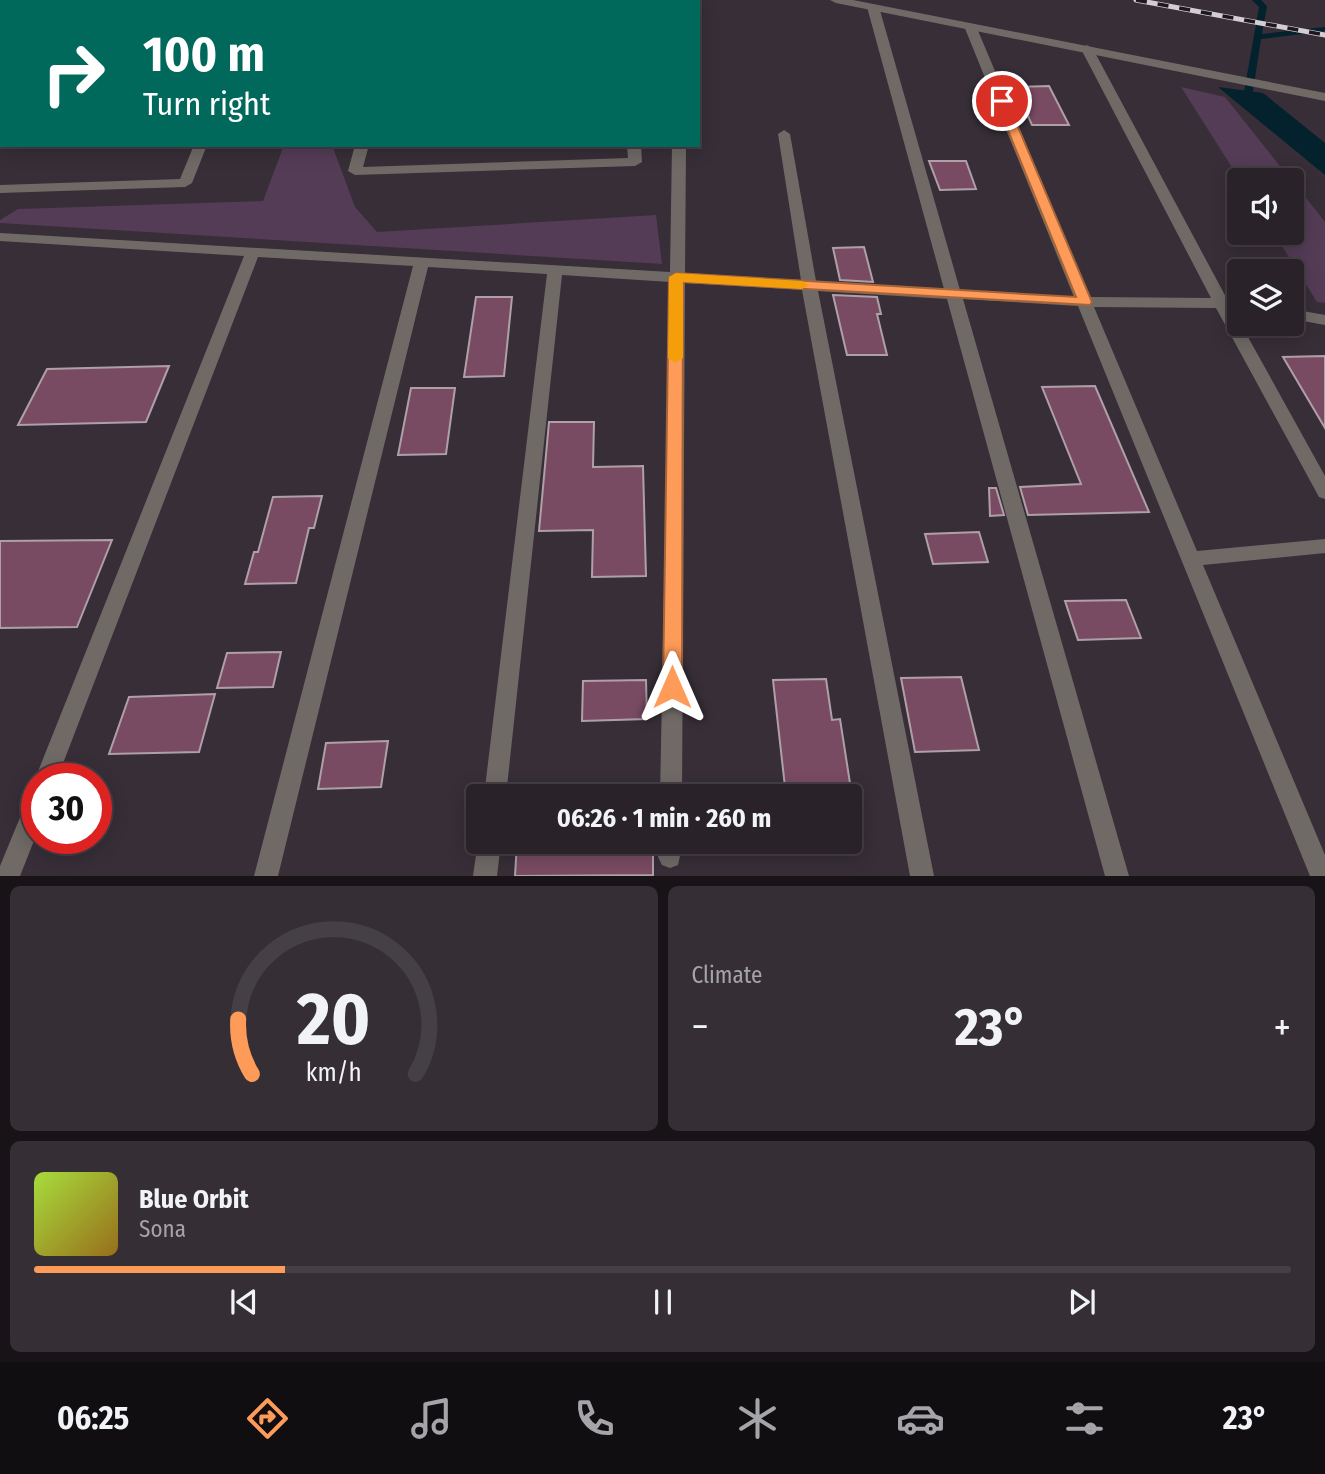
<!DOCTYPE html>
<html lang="en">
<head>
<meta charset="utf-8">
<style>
	body { margin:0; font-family:"Fira Sans Condensed",sans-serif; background:#352f35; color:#f1f3f6; height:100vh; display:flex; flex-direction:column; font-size:26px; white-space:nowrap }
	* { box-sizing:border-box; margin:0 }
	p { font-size:23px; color:#a5a4a8 }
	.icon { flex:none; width:38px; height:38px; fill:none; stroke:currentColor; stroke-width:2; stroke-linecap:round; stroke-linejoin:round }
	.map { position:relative; height:876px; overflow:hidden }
	.panel { display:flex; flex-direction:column; gap:10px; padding:10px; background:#171317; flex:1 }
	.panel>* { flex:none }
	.banner { position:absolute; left:0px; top:0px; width:700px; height:147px; box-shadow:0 4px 18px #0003,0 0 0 2px #453f46; background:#00695c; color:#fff; overflow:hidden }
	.fabs { position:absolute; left:1227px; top:168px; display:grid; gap:14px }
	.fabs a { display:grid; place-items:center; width:77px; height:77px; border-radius:7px; background:#292229; box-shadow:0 4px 18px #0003,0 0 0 2px #453f46; font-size:35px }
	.speed { position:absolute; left:21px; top:763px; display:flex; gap:14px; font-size:35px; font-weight:700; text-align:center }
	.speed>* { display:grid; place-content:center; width:91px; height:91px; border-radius:50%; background:#292229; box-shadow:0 4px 18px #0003,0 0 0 2px #453f46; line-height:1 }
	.speed .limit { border:10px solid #d22; background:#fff; color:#111 }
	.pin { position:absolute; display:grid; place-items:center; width:60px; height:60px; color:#fff; margin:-30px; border:4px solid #fff; border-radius:50%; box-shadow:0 2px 7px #0007 }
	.me { position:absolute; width:77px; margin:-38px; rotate:0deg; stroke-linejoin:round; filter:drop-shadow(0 0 5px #0008) }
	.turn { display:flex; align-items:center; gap:24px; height:147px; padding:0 28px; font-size:32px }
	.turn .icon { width:91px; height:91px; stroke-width:2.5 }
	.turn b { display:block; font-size:49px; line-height:60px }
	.big { font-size:52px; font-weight:700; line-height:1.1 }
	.panel .card { flex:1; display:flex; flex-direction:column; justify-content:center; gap:10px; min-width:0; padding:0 24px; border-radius:10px; background:#352f35 }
	.panel .dial { align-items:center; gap:0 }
	.dial svg { height:182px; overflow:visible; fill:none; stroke:#453f46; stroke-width:7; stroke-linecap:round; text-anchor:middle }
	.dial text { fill:#f1f3f6; stroke:none }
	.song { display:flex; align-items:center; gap:21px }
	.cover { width:84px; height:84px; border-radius:10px; background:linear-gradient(135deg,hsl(80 70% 55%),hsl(40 70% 35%)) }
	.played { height:7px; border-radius:4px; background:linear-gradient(90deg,#fe9b59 20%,#453f46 20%) }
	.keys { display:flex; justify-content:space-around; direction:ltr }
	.heat { display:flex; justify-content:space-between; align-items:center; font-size:38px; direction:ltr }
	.panel .tiles { flex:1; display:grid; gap:10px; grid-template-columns:1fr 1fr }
	.card:last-child { grid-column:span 2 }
	.trip { position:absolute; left:466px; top:784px; width:396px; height:70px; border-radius:7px; background:#292229; box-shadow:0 4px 18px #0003,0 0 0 2px #453f46; font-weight:700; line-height:70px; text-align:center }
	.tab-bar { display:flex; height:112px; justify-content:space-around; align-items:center; background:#100e10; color:#a5a4a8 }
	.tab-bar .icon { width:49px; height:49px }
	.tab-bar .active { color:#fe9b59 }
	.tab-bar b { font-size:32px; color:#f1f3f6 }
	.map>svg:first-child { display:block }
	.green { fill:#543c57 }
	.water { fill:#04212e }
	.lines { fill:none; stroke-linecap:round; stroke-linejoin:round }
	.stream { fill:#04212e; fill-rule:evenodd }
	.building { fill:#794b63; stroke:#afa0a7; stroke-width:2 }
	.service { fill:#706a67; fill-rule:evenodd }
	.minor { fill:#706a67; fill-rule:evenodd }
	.tertiary { fill:#706a67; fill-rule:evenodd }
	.rail-casing { stroke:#d4ced4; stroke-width:5 }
	.rail { stroke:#1c181c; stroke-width:3.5; stroke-dasharray:11; stroke-linecap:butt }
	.route { fill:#fe9b59; stroke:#a5653a; stroke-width:2 }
	.slow { fill:#f59e0b }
</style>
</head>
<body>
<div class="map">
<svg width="1325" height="876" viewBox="0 0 1325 876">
	<rect width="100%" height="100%" fill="#372e37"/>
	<g class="green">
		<path d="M1181 87 1225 97 1291 180H1240Z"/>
		<path d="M284 145H332L355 207 377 232 656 215 662 264 0 223V220L18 209 263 201Z"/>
		<path d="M1292 180 1325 222V303L1317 302 1274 233H1292Z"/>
	</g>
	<path class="water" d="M1218 87 1263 93 1325 143V175Z"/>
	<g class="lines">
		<path class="stream" d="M1252 0H1261L1267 6 1262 34 1325 27V31L1261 39 1252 97 1258 103 1254 106 1243 98 1259 7Z"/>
	</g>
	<g class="building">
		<path d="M1049 86 1069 125H1032L1015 87Z"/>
		<path d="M929 161H966L976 189 940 190Z"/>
		<path d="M864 247 873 282 840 280 833 248Z"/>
		<path d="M833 295 877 297 881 314H877L887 355H847Z"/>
		<path d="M476 297H512L504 376 464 377Z"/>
		<path d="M1325 356V428L1283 357Z"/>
		<path d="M169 366 146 422 18 425 47 369Z"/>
		<path d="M1095 386 1149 512 1028 515 1020 487 1081 484 1042 387Z"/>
		<path d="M411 388H455L446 454 398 455Z"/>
		<path d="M549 422H594L593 467 643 466 646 576 592 577 593 530 539 531Z"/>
		<path d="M989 488H996L1004 515 990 516Z"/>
		<path d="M322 496 314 528H309L296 583 245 584 254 552H258L273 497Z"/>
		<path d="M979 532 988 562 933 564 925 534Z"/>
		<path d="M112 540 77 627 0 628V541Z"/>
		<path d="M1126 600 1141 638 1078 640 1065 601Z"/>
		<path d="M281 652 273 687 217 688 227 653Z"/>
		<path d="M961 677 979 750 915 752 901 678Z"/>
		<path d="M826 679 832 720 840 719 852 796H786L773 680Z"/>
		<path d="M646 680 647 719 582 721 583 681Z"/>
		<path d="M215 694 199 752 109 754 129 697Z"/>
		<path d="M388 741 381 787 318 789 326 743Z"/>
		<path d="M517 842H653V875L515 876Z"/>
	</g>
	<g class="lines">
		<g class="service">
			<rect x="0" y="49" width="2" height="8"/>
			<path d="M194 145H207L192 183 185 187 0 193V185L180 179Z"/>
			<path d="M355 145H369L363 167 628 158 627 145H641L642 162 635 166 355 175 348 171Z"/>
		</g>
		<g class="minor">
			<path d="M263 0H275L263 2Z"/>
			<path d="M344 0H356L344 2Z"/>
			<rect x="665" y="0" width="12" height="2"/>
			<path d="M873 4 879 7 960 290 1074 297 964 26 970 23 976 26 1090 297 1211 298 1081 49 1087 45 1093 49 1227 299 1239 301V311L1233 310 1325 476V499L1319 497 1216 308 1094 307 1197 551 1325 539V553L1203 565 1325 855V876H1310L1078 306 963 299 1129 876H1105L947 299 818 291 934 876H910L802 290 685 283 682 796H660L670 282 562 275 506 796H484L547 274 428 267 278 876H254L413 266 258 257 57 779H37V783L35 779 244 256 0 241V233L670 272 672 145H686L685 273 801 280 778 134 784 130 790 134 816 281 944 289 867 7Z"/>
			<path d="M1292 309 1325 315V325L1292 319Z"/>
			<path d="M37 792V833L20 876H0V866L26 803 29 796Z"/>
			<path d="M478 841 501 842 497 876H473Z"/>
			<path d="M659 842H683L678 865 670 868 662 865 658 857Z"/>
		</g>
		<path class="tertiary" d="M830 0H853L1325 93V101L836 3Z"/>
		<g class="rail-casing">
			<path id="rail" d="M1136 0 1325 35"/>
		</g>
		<use href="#rail" class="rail"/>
	</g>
	<path class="route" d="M1002 98 1007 101 1092 302 1090 305 683 282 682 687 679 693 672 695 665 693 663 687 669 277 676 273 1076 297 996 101Z"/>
	<path class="slow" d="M676 273 802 281 809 285 802 289 683 282V358L675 363 668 358 669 277Z"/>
</svg>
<div class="fabs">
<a><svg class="icon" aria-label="sound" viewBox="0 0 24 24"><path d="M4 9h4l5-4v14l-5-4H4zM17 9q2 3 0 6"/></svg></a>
<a><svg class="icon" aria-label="layers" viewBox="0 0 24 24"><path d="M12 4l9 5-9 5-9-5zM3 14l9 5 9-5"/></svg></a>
</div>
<div class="speed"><div class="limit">30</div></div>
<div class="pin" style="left:1002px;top:101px;background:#d93025"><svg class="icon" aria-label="arrive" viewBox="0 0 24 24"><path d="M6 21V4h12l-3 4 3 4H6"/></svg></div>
<svg class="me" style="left:672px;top:687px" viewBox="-20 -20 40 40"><path d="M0-17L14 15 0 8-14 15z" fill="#fe9b59" stroke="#fff" stroke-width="4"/></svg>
<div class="trip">06:26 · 1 min · 260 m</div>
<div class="banner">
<div class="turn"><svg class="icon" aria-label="right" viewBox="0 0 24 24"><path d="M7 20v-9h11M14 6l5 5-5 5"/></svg><div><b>100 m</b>Turn right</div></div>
</div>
</div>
<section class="panel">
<div class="tiles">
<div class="card dial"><svg viewBox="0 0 100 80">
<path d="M14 69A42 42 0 1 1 86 69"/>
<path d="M14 69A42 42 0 0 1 8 45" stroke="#fe9b59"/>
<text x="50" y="56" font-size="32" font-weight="700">20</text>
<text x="50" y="72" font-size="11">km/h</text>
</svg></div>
<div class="card"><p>Climate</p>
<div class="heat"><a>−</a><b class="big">23°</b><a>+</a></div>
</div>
<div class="card">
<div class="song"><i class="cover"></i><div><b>Blue Orbit</b><p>Sona</p></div></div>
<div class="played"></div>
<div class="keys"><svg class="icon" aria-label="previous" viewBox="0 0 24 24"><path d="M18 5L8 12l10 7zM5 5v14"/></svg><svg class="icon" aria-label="pause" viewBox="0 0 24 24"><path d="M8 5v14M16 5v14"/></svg><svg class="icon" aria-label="next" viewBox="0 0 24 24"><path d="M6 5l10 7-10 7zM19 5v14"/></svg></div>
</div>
</div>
</section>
<nav class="tab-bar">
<b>06:25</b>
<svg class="icon active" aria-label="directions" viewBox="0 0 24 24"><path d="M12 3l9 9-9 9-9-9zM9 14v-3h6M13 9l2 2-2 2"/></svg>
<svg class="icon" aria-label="music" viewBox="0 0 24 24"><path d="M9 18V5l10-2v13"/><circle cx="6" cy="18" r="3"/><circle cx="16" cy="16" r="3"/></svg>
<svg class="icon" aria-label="phone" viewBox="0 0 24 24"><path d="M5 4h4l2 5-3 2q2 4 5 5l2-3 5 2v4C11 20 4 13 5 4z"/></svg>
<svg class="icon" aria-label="climate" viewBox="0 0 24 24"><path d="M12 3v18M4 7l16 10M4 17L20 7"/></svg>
<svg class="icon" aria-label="car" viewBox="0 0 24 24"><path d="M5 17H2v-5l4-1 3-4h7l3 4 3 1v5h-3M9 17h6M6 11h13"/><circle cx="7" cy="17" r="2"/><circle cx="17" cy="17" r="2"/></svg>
<svg class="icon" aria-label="filters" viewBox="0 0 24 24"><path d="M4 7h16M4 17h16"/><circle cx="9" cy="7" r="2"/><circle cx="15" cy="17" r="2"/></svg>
<b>23°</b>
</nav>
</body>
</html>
